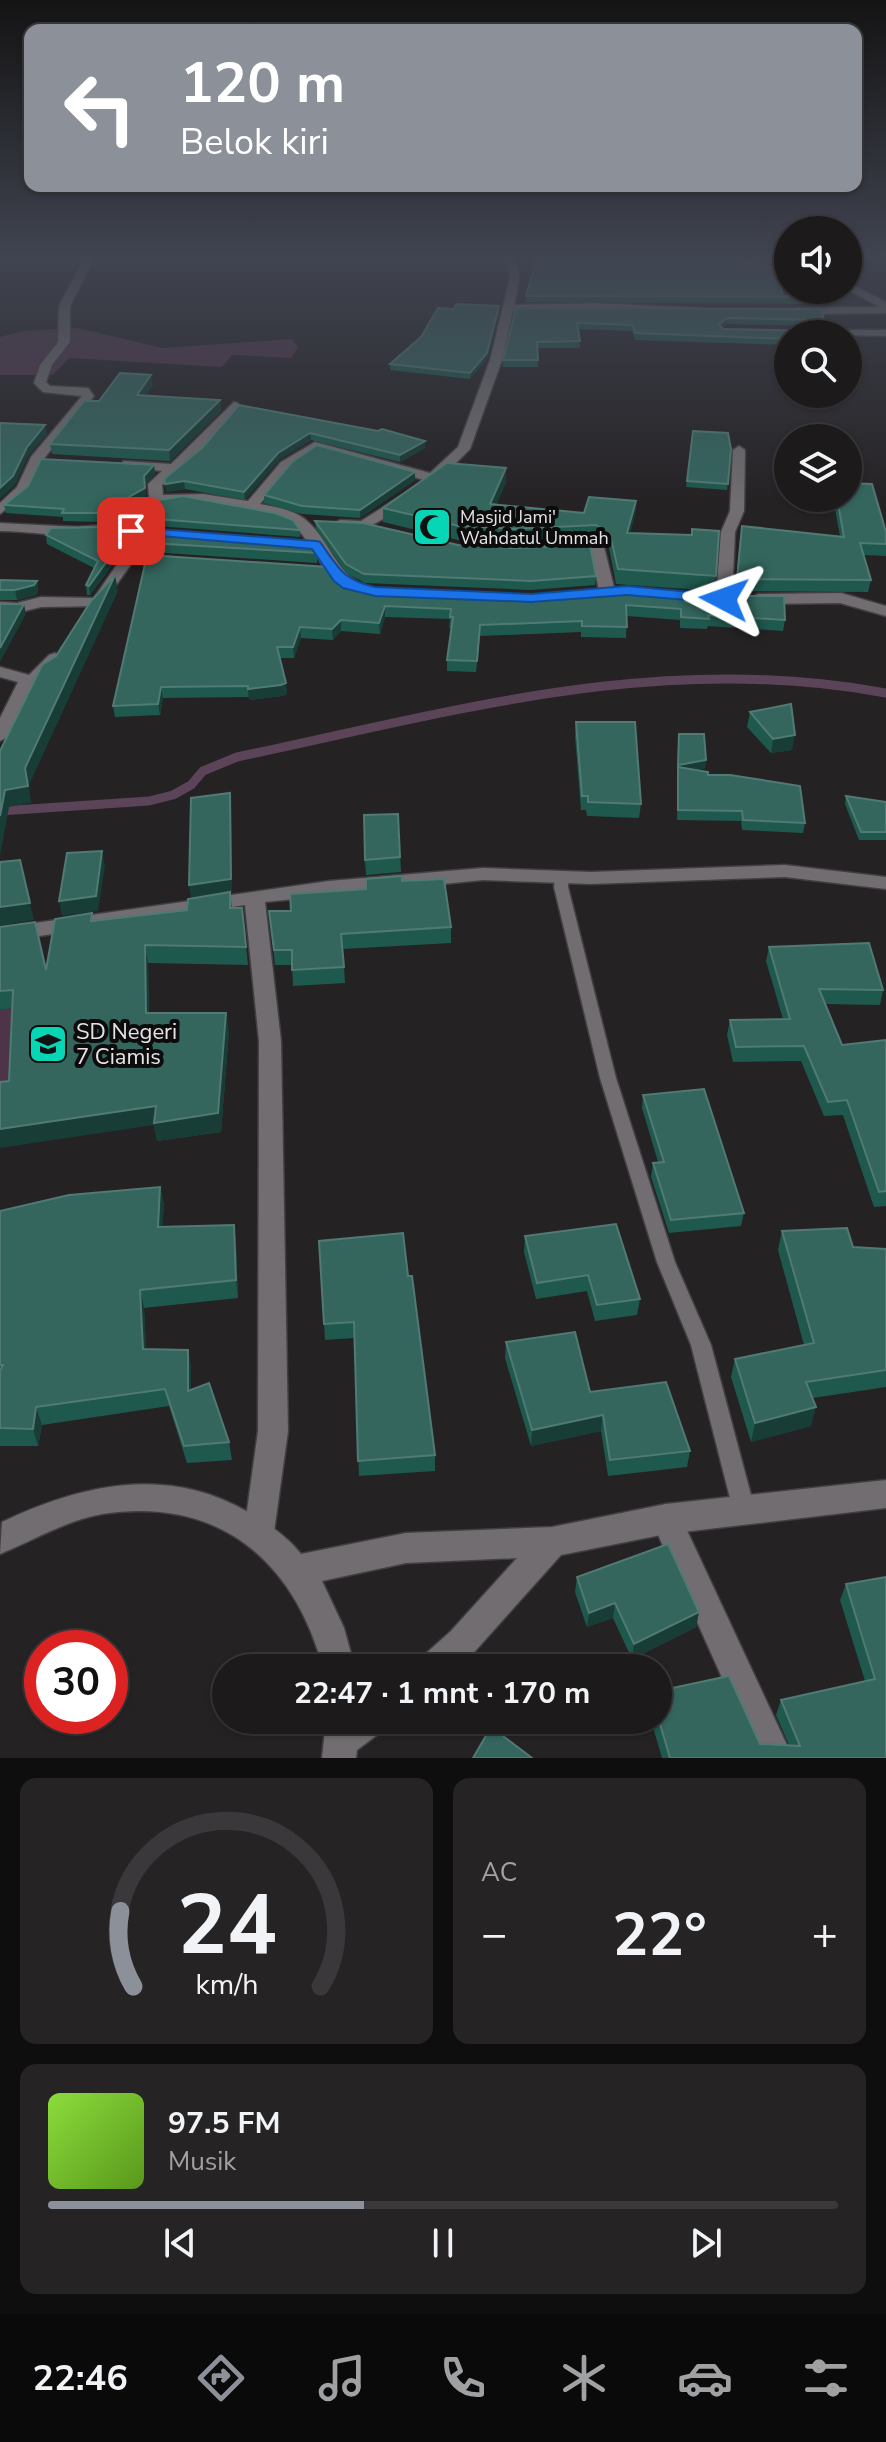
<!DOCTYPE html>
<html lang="id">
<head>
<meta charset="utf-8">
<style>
	body { margin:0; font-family:"Nunito Sans",sans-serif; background:#252324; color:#f1f3f6; height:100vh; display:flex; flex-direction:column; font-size:30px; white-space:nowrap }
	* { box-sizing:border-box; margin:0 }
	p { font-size:26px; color:#a0a1a3 }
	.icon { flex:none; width:44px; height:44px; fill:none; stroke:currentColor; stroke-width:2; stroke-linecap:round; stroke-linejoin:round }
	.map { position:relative; height:1758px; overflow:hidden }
	.panel { display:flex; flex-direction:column; gap:20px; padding:20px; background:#0f0e0f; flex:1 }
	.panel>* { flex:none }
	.banner { position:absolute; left:24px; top:24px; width:838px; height:168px; border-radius:16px; box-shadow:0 2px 6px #0004,0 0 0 2px #3a383a; background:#8c9099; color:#fff; overflow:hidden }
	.controls { position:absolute; left:774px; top:216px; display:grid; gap:16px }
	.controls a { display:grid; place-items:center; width:88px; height:88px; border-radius:50%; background:#1c1a1b; box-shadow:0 2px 6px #0004,0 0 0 2px #3a383a; font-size:40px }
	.speed { position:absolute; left:24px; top:1630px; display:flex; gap:16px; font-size:40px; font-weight:700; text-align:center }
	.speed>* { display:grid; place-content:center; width:104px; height:104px; border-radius:50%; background:#1c1a1b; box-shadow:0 2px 6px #0004,0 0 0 2px #3a383a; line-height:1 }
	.speed .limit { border:12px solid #d22; background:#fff; color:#111 }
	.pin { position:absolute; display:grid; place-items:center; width:68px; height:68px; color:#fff; margin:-34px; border-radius:16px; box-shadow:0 4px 12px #0006 }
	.me { position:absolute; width:88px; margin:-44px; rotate:274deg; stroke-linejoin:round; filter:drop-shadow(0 0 6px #0008) }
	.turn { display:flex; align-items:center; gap:28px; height:168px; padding:0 24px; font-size:36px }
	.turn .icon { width:104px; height:104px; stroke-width:2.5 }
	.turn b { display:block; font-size:56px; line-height:68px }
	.big { font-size:60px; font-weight:700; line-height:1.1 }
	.panel .widget { flex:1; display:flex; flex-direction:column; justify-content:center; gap:12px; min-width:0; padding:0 28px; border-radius:16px; background:#252324 }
	.panel .dial { align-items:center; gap:0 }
	.dial svg { height:208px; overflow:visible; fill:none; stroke:#3a383a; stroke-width:7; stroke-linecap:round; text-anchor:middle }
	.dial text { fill:#f1f3f6; stroke:none }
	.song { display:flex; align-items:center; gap:24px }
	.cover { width:96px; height:96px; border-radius:12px; background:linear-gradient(135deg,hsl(90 70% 55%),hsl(90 70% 35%)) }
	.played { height:8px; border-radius:4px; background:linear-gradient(90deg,#8c9099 40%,#3a383a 40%) }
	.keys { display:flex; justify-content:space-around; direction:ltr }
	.heat { display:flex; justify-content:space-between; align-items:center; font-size:44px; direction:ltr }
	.panel .tiles { flex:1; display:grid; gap:20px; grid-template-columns:1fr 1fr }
	.widget:last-child { grid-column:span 2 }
	.trip { position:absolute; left:212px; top:1654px; width:460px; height:80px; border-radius:40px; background:#1c1a1b; box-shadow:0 2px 6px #0004,0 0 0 2px #3a383a; font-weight:700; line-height:80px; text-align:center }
	.tab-bar { display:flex; height:128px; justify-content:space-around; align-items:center; background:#0b0a0b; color:#a0a1a3 }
	.tab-bar .icon { width:56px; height:56px }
	.tab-bar .current { color:#8c9099 }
	.tab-bar b { font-size:36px; color:#f1f3f6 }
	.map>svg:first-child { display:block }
	.green { fill:#4e3448 }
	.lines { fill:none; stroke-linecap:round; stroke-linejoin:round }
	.stream { stroke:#5c4458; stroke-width:9 }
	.service-casing { stroke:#423f42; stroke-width:3 }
	.minor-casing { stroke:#423f42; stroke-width:3 }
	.secondary-casing { stroke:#423f42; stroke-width:3 }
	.service { fill:#716d70; fill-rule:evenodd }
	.minor { fill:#716d70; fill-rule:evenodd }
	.secondary { fill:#716d70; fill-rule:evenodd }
	.wall { fill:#1f584d }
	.shaded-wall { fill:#183c36 }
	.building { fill:#34665e; stroke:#507a73; stroke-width:2 }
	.route { fill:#1a73e8; stroke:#114b97; stroke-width:2 }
	.labels { text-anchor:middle; stroke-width:8; stroke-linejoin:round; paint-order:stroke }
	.far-poi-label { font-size:18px; fill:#e5e3e5; stroke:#0d0c0d; text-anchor:start }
	.poi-label { font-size:22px; fill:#e5e3e5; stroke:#0d0c0d; text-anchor:start }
</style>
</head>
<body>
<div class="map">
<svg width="886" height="1758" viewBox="0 0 886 1758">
	<rect width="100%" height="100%" fill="#252224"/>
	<g class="green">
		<path d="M78 328 163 348 292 339 298 347 291 358 232 355 222 367 69 358 53 375H0V337L24 331Z"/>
		<path d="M18 1007 14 1099 0 1101V1010Z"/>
	</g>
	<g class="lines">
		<path class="stream" d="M0 811 149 801 173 795 191 785 203 771 237 757C455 711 661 651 886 693"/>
		<g class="service-casing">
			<path id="service" d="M562 873 569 877 568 887 616 1078 675 1262 711 1345 755 1510 752 1517 744 1520 736 1517 733 1510 691 1345 657 1262 600 1078 554 887 555 877Z"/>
		</g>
		<g class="minor-casing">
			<g id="minor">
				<path d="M85 257H95L70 306V342L52 365 46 382 50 386 88 388 94 396 42 461 28 492 0 514V503L17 487 31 457 82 396 43 392 34 383 40 365 58 342 59 306Z"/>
				<path d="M502 257H512C523 273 518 286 514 305L594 303 700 308 705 311 700 314 594 309 513 311 502 360 470 449 438 481 425 483 424 480 317 450 291 468 260 504C276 507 295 510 307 521 331 542 334 571 364 586V592C326 600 314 531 283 518 258 509 182 494 157 505 138 513 125 529 104 533 70 540 34 531 0 531V523L78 527 103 525 149 498 148 484 162 471 123 467V461L171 464 234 402 238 403V409L200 453 162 485 163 495 203 494 248 501 281 462 315 442 430 473 458 447 490 360 510 278 508 266Z"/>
				<path d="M716 257H732L788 270V276Z"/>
				<path d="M848 283 886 302V313L796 314 791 311 796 308 880 307 848 290Z"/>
				<path d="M802 330H886V336L797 334Z"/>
				<path d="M739 446 745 450 744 511 735 532 732 599 724 604 716 599 721 532 730 511 733 450Z"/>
				<path d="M404 494 409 495V501C388 515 358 543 333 524L340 520 361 521Z"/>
				<path d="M579 541 602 544 604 547 615 591 612 594 607 596 599 591 591 551 539 554 532 550 539 546Z"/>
				<path d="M137 554 172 557 179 561 172 565 132 563 101 606 41 607 17 613 0 612V602L17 603 41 597 94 598 122 557Z"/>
				<path d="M841 593 886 606V616L840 603 758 604 750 599 758 594Z"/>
				<path d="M55 653 63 658 47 678 31 688 9 736 0 741V718L18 682 0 677V667L29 675 49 655Z"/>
				<path d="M785 865 886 877V889L785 877 591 884 483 880 265 902 281 1041 288 1431 274 1532 270 1542 259 1547 248 1542 244 1532 258 1431 259 1041 245 905 0 942V928L329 881 483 868 591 872Z"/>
				<path d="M666 1504 677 1509 793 1758H758L651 1519 655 1509Z"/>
			</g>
		</g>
		<g class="secondary-casing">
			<g id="secondary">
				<path d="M886 1480V1508L666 1534 561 1555 460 1668H419L423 1656 451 1631 517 1558 406 1563 322 1581 344 1628 355 1668H323C294 1560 218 1496 102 1514 65 1521 34 1540 0 1554L2 1522C82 1484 167 1465 248 1512 267 1523 287 1536 301 1554L406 1533 552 1527 666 1504Z"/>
				<path d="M326 1720H386L381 1732 357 1750 356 1758H322Z"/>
			</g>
		</g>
		<use href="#service" class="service"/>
		<use href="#minor" class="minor"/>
		<use href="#secondary" class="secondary"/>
	</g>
	<g class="wall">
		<path d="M529 257H726L783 296 815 297 814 304 526 302V296L536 260H529Z"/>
		<path d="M744 257H774L773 263Z"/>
		<path d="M516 308 824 320 823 326 726 324 722 328 788 334V345L635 340 632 331 578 329 580 348H537L538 367H503V360Z"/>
		<path d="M499 312 487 359 470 379 390 370V364Z"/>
		<path d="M153 385 145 396 220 400 221 411 170 461 52 454 50 444 99 401Z"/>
		<path d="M239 405 425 448 400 462 311 440 279 460 245 500 185 489 166 492Z"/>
		<path d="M731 449 727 490 686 487 687 481Z"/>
		<path d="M154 465 155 474 145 484 146 496 101 522 63 521V517L6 513 4 505Z"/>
		<path d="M415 472V480L360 518 302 514 264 503V495Z"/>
		<path d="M506 482 496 505 584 513 636 501 635 515 630 533 716 576 714 591 616 584 609 548 595 539 514 543 458 540 383 522V508Z"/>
		<path d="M833 498H848L886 544V556L864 555 871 580 868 592 735 591 740 538 840 536Z"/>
		<path d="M130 517 300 530V537L131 524Z"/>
		<path d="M315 521 596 576 595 585 531 590 365 583 346 573 316 529Z"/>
		<path d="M106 527 317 553V563L151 552 150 546 140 542 136 551 120 555 90 595H87L86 585 94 568 47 544 46 535Z"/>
		<path d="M332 573 360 587 531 595 785 620 783 631 708 626 707 629 680 628V620L627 616 626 638 581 637V632L480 636 476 672 447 671V660L452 628H449L450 619 385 617 380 634 341 631 333 640 301 638 294 658H280L287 694 282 696 249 700V697L163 698 160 715 115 717 113 706Z"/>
		<path d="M0 580 37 581 38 591 36 595 17 600H0Z"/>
		<path d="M750 712 792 750 771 753 747 727Z"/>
		<path d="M576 722 641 804 639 818 587 816 586 810H581L575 736Z"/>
		<path d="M679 734 706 760 705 768 695 770 708 775 805 823 803 833 742 830 741 821 677 820Z"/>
		<path d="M846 796 886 802V840H859L845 804Z"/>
		<path d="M398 814 401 872 366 875 365 860Z"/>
		<path d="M402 881 451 927V943L343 949 345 983 293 986 292 965H275L269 911H291L366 889Z"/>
		<path d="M230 892 232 908H242L248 965 148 963 149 1013 229 1031 221 1132 157 1141 154 1125 9 1081 13 1008 0 1010V927L46 970 93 920 187 910Z"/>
		<path d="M769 947 883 990 880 1005 825 1004 842 1045 886 1040V1206L874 1207 843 1115 824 1116 801 1061 733 1062 727 1035 730 1020 783 1019 766 961Z"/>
		<path d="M643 1095 744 1213 741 1226 669 1233 651 1177 653 1163 658 1162 642 1108Z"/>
		<path d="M160 1187 164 1205 162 1227 234 1225 236 1243 238 1298 144 1308 146 1349 188 1350 191 1368V1390L229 1442 232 1460 187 1463 169 1406 42 1425 38 1446H0V1211Z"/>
		<path d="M782 1231 853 1247 886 1249V1387L813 1398 811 1426 751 1442 731 1377 735 1359 804 1345 778 1250Z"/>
		<path d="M525 1236 640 1299 637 1315 595 1321 587 1291 536 1299 524 1252Z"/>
		<path d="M408 1276 435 1455V1471L359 1476 354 1338 325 1340 324 1324Z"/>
		<path d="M506 1342 690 1451 687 1467 608 1476 601 1431 531 1446 505 1358Z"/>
		<path d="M577 1577 699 1612 696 1627 632 1659 613 1618 587 1627 575 1592Z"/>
		<path d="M886 1577V1758H662L651 1720H658V1691L760 1744 789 1745 776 1715 781 1700 865 1681 840 1600 846 1584Z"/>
	</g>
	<g class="shaded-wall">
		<path d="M499 306V312L487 359 470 379V373Z"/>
		<path d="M727 318 726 324 718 331 719 325Z"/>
		<path d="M151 375 153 385 138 406 137 395Z"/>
		<path d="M220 400 221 411 170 461 169 450Z"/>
		<path d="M45 425 47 434 28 456 15 485 0 499V488L27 447Z"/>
		<path d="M310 433 311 440 279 460 245 500 244 492 278 453Z"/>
		<path d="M425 441V448L400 462V455Z"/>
		<path d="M154 465 155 474 145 484 146 496 101 522 100 513 144 476Z"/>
		<path d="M506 468V482L490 519V504Z"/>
		<path d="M415 472V480L360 518V510Z"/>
		<path d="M184 481 185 489 166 492 165 484Z"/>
		<path d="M636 501 635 515 626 547 627 533Z"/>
		<path d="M138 533 140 542 136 551 120 555 90 595 89 586 118 546Z"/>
		<path d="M115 575 118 591 29 785 31 803 9 807 0 856V816L5 790 25 768Z"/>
		<path d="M37 581 38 591 36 595 17 600 15 590Z"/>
		<path d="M24 604 26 614 0 662V648Z"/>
		<path d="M385 606V617L380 634 379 623Z"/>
		<path d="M341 620V631L333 640 332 629Z"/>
		<path d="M300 627 301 638 294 658 293 647Z"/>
		<path d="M286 683 287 694 282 696 249 700 248 689Z"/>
		<path d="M161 687 163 698 160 715 158 704Z"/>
		<path d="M795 735 792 750 771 753 773 739Z"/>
		<path d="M706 760 705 768 677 773 678 765Z"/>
		<path d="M230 793 231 805 232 892 191 898 189 885Z"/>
		<path d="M102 851 105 866 98 911 62 916 59 901Z"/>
		<path d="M30 903 34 920 0 926V907Z"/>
		<path d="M145 945 148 963 149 1031 146 1013Z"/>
		<path d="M226 1013 229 1031 221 1132 157 1141 154 1125 0 1148V1129Z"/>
		<path d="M160 1187 164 1205 161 1245 158 1227Z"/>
		<path d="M234 1225 236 1243 238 1298 236 1280Z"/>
		<path d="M140 1290 144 1308 147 1367 143 1349Z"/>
		<path d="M188 1350 191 1368V1409L188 1391Z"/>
		<path d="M36 1407 42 1425 38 1446 33 1429Z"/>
		<path d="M816 1407 811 1426 751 1442 755 1423Z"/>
		<path d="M603 1415 601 1431 531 1446 532 1430Z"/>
		<path d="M615 1603 613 1618 587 1627 589 1613Z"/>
		<path d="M699 1612 696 1627 632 1659 634 1644Z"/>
	</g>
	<g class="building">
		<path d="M537 257H726L776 270 783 296 815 297 526 296Z"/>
		<path d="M457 304 499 306 487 353 470 373 390 364 421 337 438 308 453 309Z"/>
		<path d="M516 308 821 309 824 320 727 318 719 325 723 329 827 331V334H788V339L635 333 633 325 577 323 580 341 537 342 538 360H503Z"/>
		<path d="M120 373 151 375 137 395 220 400 169 450 50 444 84 401H99Z"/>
		<path d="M239 405 378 431 382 429 425 441 400 455 310 433 278 453 244 492 184 481 165 484 164 479 202 448Z"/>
		<path d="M0 423 45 425 27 447 13 476 0 488Z"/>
		<path d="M693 431 728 433 731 449 728 484 687 481Z"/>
		<path d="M317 445 415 472 360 510 302 506 264 495 292 462Z"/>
		<path d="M41 459 154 465 144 476 145 488 100 513H62L64 509 4 505 28 486Z"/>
		<path d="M447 463 506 468 490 504 584 513 589 497 636 501 627 533 692 535V529L719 531 716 576 618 569 610 534 596 525 514 529 459 526 383 508Z"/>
		<path d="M848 483 872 484 886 532V544L860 543 871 580 737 579 742 526 844 537 837 498H848Z"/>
		<path d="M183 496 275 513 293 520 300 530 130 517 160 500Z"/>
		<path d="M315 521 363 523 458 545 514 548 590 545 596 576 531 581 364 574 346 564Z"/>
		<path d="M106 527 310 543 317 553 150 543 151 537 138 533 134 542 118 546 89 586 86 585 98 561 46 535 51 528Z"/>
		<path d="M147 555 328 567 332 573 360 587 531 595 628 588 725 596H784L785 620 708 615 709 619 681 617V609L626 605 627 627 582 626V621L480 625 477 661 447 660 453 617H450L451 609 385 606 379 623 341 620 332 629 300 627 293 647H277L286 683 281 685 248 689V686L161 687 158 704 113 706Z"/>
		<path d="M115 575 25 768 28 786 5 790 0 816V751L42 665 56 656 91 601Z"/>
		<path d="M0 580 37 581 34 585 15 590H0Z"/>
		<path d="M0 604H24L0 648Z"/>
		<path d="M791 704 795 735 773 739 750 712Z"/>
		<path d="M576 722H635L641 804 588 802V796H582Z"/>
		<path d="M679 734H704L706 760 678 765Z"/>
		<path d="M678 767 708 772V775H730L800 786 805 823 743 820 742 811 678 810Z"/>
		<path d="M230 793 231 879 189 885 191 798Z"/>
		<path d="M846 796 886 802V832H861Z"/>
		<path d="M398 814 400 857 365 860 364 815Z"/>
		<path d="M102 851 96 896 59 901 67 853Z"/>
		<path d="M20 860 30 903 0 907V862Z"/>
		<path d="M402 876V881L444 879 451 927 341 934 344 967 292 970V950H274L269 911H291L290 894 366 889V879Z"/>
		<path d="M230 892V908H242L246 947 145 945 146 1013H226L218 1113 154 1123 156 1106 0 1129V1082L9 1081 13 990 0 991V927L35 922 46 970 55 919 92 913 91 921 187 910 188 899Z"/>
		<path d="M869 943 883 990 819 989 842 1045 886 1040V1191L879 1192 847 1100 828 1102 804 1046 736 1047 730 1020 790 1019 769 947Z"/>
		<path d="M704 1089 744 1213 671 1220 653 1163 664 1162 643 1095Z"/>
		<path d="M160 1187 158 1227 234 1225 236 1280 140 1290 143 1349 188 1350V1391L209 1383 229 1442 184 1446 165 1389 36 1407 33 1429 0 1428V1371L3 1365H0V1211L69 1195Z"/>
		<path d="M616 1224 640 1299 597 1305 588 1275 537 1283 525 1236Z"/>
		<path d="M847 1228 853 1247 886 1249V1370L806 1382 816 1407 755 1423 735 1359 814 1343 782 1231Z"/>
		<path d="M403 1233 408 1276H412L435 1455 358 1461 354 1322 324 1324 319 1241Z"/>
		<path d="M575 1332 590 1392 666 1382 690 1451 610 1460 603 1415 532 1430 506 1342Z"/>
		<path d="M668 1544 699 1612 634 1644 615 1603 589 1613 577 1577Z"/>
		<path d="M886 1577V1758H670L658 1717V1691L729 1676 760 1744 800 1746 781 1700 875 1679 846 1584Z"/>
		<path d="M491 1727 532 1758H473Z"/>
	</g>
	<linearGradient id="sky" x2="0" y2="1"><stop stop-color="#141314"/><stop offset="0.51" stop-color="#404450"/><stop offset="1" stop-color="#404450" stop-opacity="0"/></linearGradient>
	<rect width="886" height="503" fill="url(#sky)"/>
	<path class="route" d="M131 527 316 541 320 542C339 568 342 580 375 587L531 594 627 586 724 595 731 599 724 603 627 595 531 602 375 596 343 588 334 581 312 549 126 533V528Z"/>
	<defs>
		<g id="mosque-square" transform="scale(2)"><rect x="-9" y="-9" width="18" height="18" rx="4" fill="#06d5b6" stroke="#0d0c0d"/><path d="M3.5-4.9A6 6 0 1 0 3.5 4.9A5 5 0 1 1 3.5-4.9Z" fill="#111"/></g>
		<g id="school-square" transform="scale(2)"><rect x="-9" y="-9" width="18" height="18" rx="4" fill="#06d5b6" stroke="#0d0c0d"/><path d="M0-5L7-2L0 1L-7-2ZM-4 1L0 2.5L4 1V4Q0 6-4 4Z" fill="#111"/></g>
	</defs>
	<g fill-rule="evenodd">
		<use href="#mosque-square" x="432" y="527"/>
		<use href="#school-square" x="48" y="1044"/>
	</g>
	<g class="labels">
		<g class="far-poi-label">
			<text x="460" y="523">Masjid Jami'<tspan x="460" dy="21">Wahdatul Ummah</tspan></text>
		</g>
		<g class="poi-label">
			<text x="76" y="1039">SD Negeri<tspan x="76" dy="25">7 Ciamis</tspan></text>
		</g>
	</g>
</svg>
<div class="controls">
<a><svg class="icon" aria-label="sound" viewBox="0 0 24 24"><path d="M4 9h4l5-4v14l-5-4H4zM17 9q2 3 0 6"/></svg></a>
<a><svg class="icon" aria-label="search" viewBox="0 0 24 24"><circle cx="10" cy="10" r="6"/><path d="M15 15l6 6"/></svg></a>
<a><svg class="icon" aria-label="layers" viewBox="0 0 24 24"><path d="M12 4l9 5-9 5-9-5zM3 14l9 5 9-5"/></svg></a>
</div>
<div class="speed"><div class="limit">30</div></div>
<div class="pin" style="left:131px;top:531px;background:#d93025"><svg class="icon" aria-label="arrive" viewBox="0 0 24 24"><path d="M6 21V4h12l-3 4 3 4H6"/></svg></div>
<svg class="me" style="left:724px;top:599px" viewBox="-20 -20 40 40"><path d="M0-17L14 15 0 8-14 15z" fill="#1a73e8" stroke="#fff" stroke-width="4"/></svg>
<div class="trip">22:47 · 1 mnt · 170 m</div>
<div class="banner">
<div class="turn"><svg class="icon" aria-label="left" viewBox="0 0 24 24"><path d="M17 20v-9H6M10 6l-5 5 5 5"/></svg><div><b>120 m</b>Belok kiri</div></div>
</div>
</div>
<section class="panel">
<div class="tiles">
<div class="widget dial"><svg viewBox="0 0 100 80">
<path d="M14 69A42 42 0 1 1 86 69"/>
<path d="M14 69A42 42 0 0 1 9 40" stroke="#8c9099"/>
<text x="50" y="56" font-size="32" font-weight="700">24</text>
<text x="50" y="72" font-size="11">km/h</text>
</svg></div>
<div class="widget"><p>AC</p>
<div class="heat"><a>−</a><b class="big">22°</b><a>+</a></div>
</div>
<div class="widget">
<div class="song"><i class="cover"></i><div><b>97.5 FM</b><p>Musik</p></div></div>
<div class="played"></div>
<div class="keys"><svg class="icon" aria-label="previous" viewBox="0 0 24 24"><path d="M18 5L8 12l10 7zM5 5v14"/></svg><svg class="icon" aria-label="pause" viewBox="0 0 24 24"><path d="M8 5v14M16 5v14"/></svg><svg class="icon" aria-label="next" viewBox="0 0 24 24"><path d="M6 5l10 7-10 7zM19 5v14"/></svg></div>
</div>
</div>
</section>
<nav class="tab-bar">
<b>22:46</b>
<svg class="icon current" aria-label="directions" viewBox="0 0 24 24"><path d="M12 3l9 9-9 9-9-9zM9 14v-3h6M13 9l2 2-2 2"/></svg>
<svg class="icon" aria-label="music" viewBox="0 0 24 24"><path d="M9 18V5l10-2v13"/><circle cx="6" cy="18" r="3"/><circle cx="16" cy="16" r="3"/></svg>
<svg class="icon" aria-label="phone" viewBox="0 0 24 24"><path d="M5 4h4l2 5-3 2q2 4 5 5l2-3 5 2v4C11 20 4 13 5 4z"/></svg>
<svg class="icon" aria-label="climate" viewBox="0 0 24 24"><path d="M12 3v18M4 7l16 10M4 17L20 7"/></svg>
<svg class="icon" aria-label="car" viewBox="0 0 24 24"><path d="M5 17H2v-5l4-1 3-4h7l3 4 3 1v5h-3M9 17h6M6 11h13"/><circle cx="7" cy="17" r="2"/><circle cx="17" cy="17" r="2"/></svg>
<svg class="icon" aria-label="filters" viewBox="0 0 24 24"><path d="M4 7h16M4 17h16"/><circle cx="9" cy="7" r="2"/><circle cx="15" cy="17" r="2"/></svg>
</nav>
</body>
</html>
